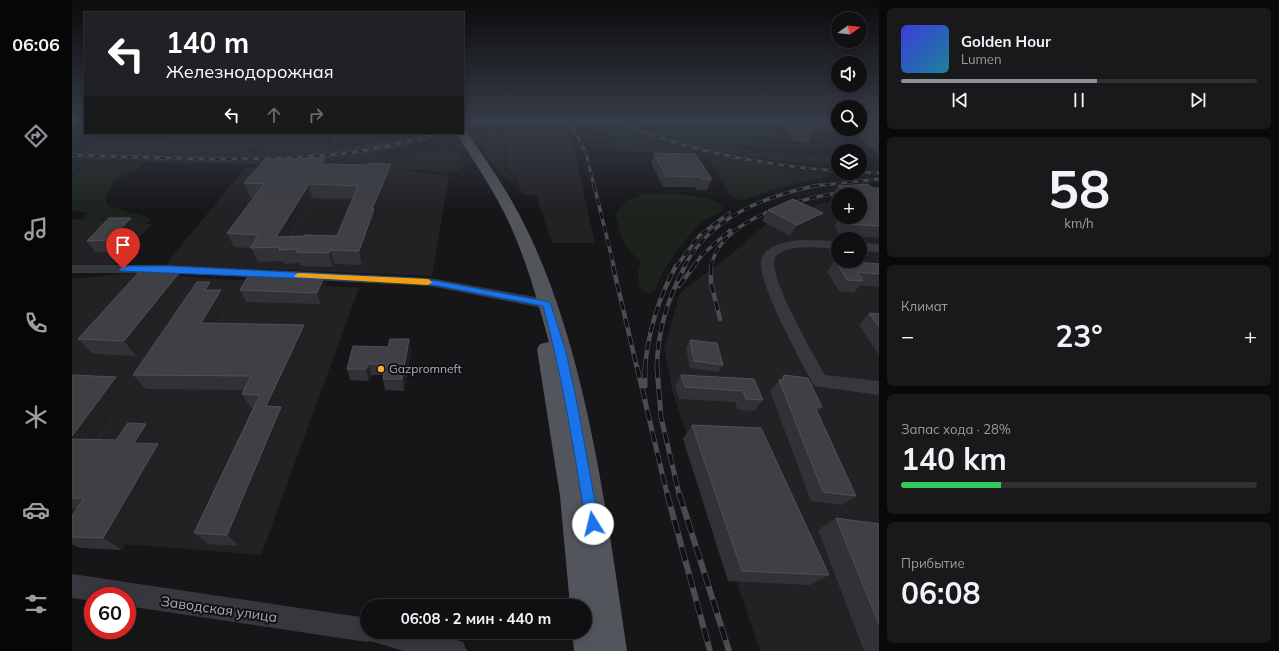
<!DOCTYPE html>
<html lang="ru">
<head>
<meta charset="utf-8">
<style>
	body { margin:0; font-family:Mulish,sans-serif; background:#19191b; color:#f1f3f6; height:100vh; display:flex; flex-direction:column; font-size:15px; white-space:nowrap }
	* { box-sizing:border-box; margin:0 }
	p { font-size:13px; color:#9c9d9f }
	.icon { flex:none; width:22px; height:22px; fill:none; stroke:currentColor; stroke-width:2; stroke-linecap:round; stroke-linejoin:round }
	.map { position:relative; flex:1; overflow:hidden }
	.drawer { display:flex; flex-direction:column; gap:8px; padding:8px; background:#09090a; width:400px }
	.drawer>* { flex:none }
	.banner { position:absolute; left:12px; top:12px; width:380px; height:122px; border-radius:0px; box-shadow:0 2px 10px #0003,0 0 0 1px #303032; background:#202124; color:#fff; overflow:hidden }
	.needle { width:26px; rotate:76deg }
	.controls { position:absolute; left:759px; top:12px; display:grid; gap:8px }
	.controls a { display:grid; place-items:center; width:36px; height:36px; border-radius:50%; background:#101012; box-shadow:0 2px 10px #0003,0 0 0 1px #303032; font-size:20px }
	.speed { position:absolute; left:12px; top:587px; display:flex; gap:8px; font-size:20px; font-weight:700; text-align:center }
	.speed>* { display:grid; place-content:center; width:52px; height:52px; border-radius:50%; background:#101012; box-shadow:0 2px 10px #0003,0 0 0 1px #303032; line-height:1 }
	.speed .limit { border:6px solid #d22; background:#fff; color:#111 }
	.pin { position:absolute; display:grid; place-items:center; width:34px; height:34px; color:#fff; margin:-41px -17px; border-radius:50% 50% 50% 0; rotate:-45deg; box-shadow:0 0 4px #0007 }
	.pin .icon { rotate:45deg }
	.me { position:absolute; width:44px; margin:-22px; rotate:351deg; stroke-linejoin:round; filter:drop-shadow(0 0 3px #0008) }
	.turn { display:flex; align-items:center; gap:14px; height:84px; padding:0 16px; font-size:18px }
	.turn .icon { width:52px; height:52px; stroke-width:2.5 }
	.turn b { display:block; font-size:28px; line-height:34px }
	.lanes { display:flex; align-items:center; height:38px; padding:0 16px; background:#0003; justify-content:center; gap:20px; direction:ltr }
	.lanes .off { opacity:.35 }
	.big { font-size:30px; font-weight:700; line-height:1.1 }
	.drawer .widget { flex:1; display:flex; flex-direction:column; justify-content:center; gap:6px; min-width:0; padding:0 14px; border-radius:6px; background:#19191b }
	.drawer .dial { align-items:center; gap:0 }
	.dial b { font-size:52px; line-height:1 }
	.song { display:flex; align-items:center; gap:12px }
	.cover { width:48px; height:48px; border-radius:6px; background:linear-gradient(135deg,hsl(240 70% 55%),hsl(190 70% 35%)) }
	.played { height:4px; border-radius:2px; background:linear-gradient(90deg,#8c9099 55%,#303032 55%) }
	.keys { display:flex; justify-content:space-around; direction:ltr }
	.heat { display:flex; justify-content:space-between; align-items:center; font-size:22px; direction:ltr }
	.charge { height:6px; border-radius:3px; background:linear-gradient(90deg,#34c759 28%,#303032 0) }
	.trip { position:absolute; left:288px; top:599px; width:232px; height:40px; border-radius:20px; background:#101012; box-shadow:0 2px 10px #0003,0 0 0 1px #303032; font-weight:700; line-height:40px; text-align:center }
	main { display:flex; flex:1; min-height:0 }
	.menu { display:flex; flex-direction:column; width:72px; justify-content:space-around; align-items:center; background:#060607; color:#9c9d9f }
	.menu .icon { width:28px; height:28px }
	.menu .on { color:#8c9099 }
	.menu b { font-size:18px; color:#f1f3f6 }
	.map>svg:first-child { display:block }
	.built { fill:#222225; fill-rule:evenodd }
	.green { fill:#1c231d }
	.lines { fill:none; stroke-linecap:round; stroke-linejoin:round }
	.minor { fill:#37383d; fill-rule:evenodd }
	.major { fill:#53555c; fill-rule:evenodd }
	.rail-far4-casing { stroke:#4a4c52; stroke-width:3 }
	.rail-far3-casing { stroke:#4a4c52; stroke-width:3.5 }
	.rail-far2-casing { stroke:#4a4c52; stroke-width:4.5 }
	.rail-far1-casing { stroke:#4a4c52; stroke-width:5 }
	.rail-casing { stroke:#4a4c52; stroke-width:6 }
	.rail-far4 { stroke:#111113; stroke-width:2; stroke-dasharray:5.5; stroke-linecap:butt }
	.rail-far3 { stroke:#111113; stroke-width:2.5; stroke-dasharray:7; stroke-linecap:butt }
	.rail-far2 { stroke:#111113; stroke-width:3; stroke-dasharray:9; stroke-linecap:butt }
	.rail-far1 { stroke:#111113; stroke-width:3.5; stroke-dasharray:11; stroke-linecap:butt }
	.rail { stroke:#111113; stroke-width:4.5; stroke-dasharray:14; stroke-linecap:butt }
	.wall { fill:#323236; fill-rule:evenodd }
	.shaded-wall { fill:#212124 }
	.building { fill:#3f3f44; stroke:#4f5156; fill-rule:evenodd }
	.route { fill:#1a73e8; stroke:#114b97 }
	.slow { fill:#f59e0b }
	.poi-dot { fill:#f2b134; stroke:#111113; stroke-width:1.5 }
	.labels { text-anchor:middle; stroke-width:4; stroke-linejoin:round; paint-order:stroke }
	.poi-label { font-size:12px; fill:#a8adb8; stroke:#111113; text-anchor:start }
	.near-street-label { font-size:14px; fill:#a8adb8; stroke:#111113 }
</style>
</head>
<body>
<main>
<nav class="menu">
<b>06:06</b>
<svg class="icon on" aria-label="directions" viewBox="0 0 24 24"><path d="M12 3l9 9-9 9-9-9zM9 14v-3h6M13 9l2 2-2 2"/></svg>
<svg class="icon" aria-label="music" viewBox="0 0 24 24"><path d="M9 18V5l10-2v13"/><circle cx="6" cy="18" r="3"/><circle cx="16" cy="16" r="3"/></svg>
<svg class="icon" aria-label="phone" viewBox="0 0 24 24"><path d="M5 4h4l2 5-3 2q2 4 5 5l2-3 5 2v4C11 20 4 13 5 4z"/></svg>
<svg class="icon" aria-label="climate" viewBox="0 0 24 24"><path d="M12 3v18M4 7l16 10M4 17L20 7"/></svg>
<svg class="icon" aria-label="car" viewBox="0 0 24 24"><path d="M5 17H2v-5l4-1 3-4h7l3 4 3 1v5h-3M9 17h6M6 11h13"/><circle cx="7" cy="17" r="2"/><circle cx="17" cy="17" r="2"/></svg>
<svg class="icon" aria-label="filters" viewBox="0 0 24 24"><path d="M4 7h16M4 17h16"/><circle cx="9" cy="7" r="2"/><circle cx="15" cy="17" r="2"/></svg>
</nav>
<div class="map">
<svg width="807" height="651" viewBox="0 0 807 651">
	<rect width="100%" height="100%" fill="#161618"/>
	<g class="built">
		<path d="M487 121 500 141 523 243H480L464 195H450L444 178 434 167 433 122Z"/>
		<path d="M259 133H339L261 143Z"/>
		<path d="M352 133H372L364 138 304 153 265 160 193 165 0 160V149L222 153 296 144Z"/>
		<path d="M174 167 346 172 377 176 360 276 93 265Z"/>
		<path d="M807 198V651H688L600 390 592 348 608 293 662 252 695 223 719 212 765 200 766 217H788ZM766 239H788V261H766Z"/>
		<path d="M0 219 80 224 41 265H0Z"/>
		<path d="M59 273 287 288 189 555 0 540V279Z"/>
	</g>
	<g class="green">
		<path d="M547 121H699L706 132 705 138 675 139 697 142 701 146C689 151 675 142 663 147L675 150 766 158V166C691 161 616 152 547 121Z"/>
		<path d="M523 122 542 124 578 138 632 154 539 151 536 149 541 142V137L538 133 520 130 518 125Z"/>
		<path d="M13 126V133H194L187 139 180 140 4 136 0 134Z"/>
		<path d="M421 130 432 133 433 168 442 178V181C428 181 417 158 410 148L413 140 411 136 414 131Z"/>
		<path d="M208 133H249L250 140 241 143 203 141Z"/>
		<path d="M45 139 174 142 182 144 173 152 156 155 21 151 15 148 17 144 27 140Z"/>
		<path d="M201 142 252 144 260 146 258 150C237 155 210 158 189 154L188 152 194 145Z"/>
		<path d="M376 151C384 152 391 157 392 166L386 171 373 173 348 170 324 172 283 170 287 162 269 164H199L296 154 312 155Z"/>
		<path d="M637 157C651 154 703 168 723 170 734 171 749 170 759 176L710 187 671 200C666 200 660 197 657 193 654 191 637 160 637 157Z"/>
		<path d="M3 161 71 163C68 175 35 171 34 203L37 206 75 217 78 219V221L68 225 10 221 16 213 0 211V176L9 169 7 167H0V162Z"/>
		<path d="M574 194C592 194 642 192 652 209 646 216 635 217 628 224 614 238 588 270 584 289 568 302 562 275 569 263L552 244 543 215 555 200Z"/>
	</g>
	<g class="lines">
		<g class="minor">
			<path d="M728 240 766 241V249C750 248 716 243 704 256 692 271 744 358 753 375L807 381V395L742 386C731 365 681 276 690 257 697 244 715 242 728 240Z"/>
			<path d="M788 243 807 244V252L788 251Z"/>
			<path d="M0 265H97L358 278 475 299 480 301 482 304 480 307 475 309 358 286 97 273H0Z"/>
			<path d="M0 574 295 618V632H357L391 642 395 651H332L298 641 295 642 55 606V596H21V601L0 598Z"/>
		</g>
		<path class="major" d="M391 130 394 131C417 164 440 197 457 234 516 358 535 516 555 651H502L500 632H513V606H498L488 496 465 349 468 344 477 342C467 306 457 269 442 234 427 198 405 166 384 133H391Z"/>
		<g class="rail-far4-casing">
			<g id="rail-far4">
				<path d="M498 121 514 153 522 186"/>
				<path d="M542 121C614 151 688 165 766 171"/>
				<path d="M391 126 403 121"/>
				<path d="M0 155C92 158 184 163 276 153 307 149 338 141 368 133"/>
				<path d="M788 172 807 173"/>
				<path d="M742 186 807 179"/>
			</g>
		</g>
		<g class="rail-far3-casing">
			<g id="rail-far3">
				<path d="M522 185 542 267"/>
				<path d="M604 267 627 236 657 213"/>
				<path d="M612 267C638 217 695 195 748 185"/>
				<path d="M621 267 630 255 658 230"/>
				<path d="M639 267C648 217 731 198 772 192"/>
			</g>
		</g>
		<g class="rail-far2-casing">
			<g id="rail-far2">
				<path d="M541 266 565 368"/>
				<path d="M639 266V283L648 319"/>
				<path d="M607 286 622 266"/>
				<path d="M573 368C576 332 587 297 604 266"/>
				<path d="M585 368C585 331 596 298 613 266"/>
			</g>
		</g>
		<g class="rail-far1-casing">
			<g id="rail-far1">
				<path d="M565 367 595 494"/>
				<path d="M573 367V386"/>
				<path d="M585 367 589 417 607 494"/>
			</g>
		</g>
		<g class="rail-casing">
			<g id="rail">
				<path d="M595 493 638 651"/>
				<path d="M607 493 657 651"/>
			</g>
		</g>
		<use href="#rail-far4" class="rail-far4"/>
		<use href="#rail-far3" class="rail-far3"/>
		<use href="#rail-far2" class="rail-far2"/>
		<use href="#rail-far1" class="rail-far1"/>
		<use href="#rail" class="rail"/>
	</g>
	<g class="wall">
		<path d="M711 121H766V129H788V121H807V155H806L787 135 741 129 742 131 736 143 721 141 716 126 712 125Z"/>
		<path d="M582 153 640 179 635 190H625L623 187H591L579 163Z"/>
		<path d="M253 158 254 164 321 177 304 219 305 222 290 265 262 264 261 267 229 266 228 263 212 264 211 261 186 262 179 248 162 247 155 233 182 197H178L172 183ZM240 198 280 199 265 236 218 237Z"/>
		<path d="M766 186 807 188V238L768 235 762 226 768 217H788V195H766V210L763 206 766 201 759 196Z"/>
		<path d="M696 210 751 213 744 224 718 236 690 221Z"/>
		<path d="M59 218 66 229 46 252H23L15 241Z"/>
		<path d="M763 260 807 264V287L788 285 782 293 767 291 755 272Z"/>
		<path d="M251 279 255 290 249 304 174 302 168 290Z"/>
		<path d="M116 288 64 356 21 354 6 339Z"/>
		<path d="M157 305 147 324 232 325 237 340 208 407H209L217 421 167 546 136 544 122 533 181 408H179L170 394 172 390 74 389 61 375Z"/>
		<path d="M797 313 807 314V355L787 325Z"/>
		<path d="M337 339 339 351 332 391 313 390 311 379V375H299L297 381 278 380 275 369 316 347Z"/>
		<path d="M618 340 651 365 646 372 618 368 614 348Z"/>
		<path d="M0 375 58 392 25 440H44L88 438 85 444H86L100 458 50 550 8 548 0 544V516L5 509H0Z"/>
		<path d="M609 375 682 379 691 400 682 411 666 410 663 402 607 399 603 386Z"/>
		<path d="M712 375 750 407 745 412 784 496 770 505 739 501 698 391Z"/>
		<path d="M620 425 757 575 738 585 656 581 611 439Z"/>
		<path d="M764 518 807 524V651H792L746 530Z"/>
	</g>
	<g class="shaded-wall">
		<path d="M253 158 256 171 250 164Z"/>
		<path d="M0 161 6 169 0 173Z"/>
		<path d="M319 164 321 177 304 219 305 222 290 265 287 251 300 209Z"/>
		<path d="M237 184 240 198 210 249 204 237Z"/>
		<path d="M751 213 744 224 718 236 725 225Z"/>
		<path d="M59 218 66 229 46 252 38 240Z"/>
		<path d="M258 250 262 264 261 267 257 253Z"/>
		<path d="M107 273 116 288 64 356 52 341Z"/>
		<path d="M251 279 255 290 249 304 245 293Z"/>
		<path d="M138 282 146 296 149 290 157 305 138 338 129 323 133 290Z"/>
		<path d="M232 325 237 340 203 420 194 406Z"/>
		<path d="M337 339 339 351 332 391 330 379Z"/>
		<path d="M296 364 299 375 297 381 294 369Z"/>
		<path d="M44 377 58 392 15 453 0 441V436Z"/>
		<path d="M209 407 217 421 167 546 155 535Z"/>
		<path d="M74 424 88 438 77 457 62 443Z"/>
		<path d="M86 444 100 458 50 550 31 538Z"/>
	</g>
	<g class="building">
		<path d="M724 121H738L742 131 727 129Z"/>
		<path d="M788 121H807V136L794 123H788Z"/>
		<path d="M582 153 623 154 640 179H629L627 177 594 176Z"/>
		<path d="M253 158 250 164 296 165 297 163 319 164 300 209H302L287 251 258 250 257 253 224 252 226 249 207 250 208 247 179 248 186 235 155 233 192 184 172 183 193 159ZM237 184 286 186 265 236 232 235V236L204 237Z"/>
		<path d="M796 184 800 188H807V206H806H807V226L776 224 770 217H788V195H778L766 186Z"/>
		<path d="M721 199 751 213 725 225 696 210Z"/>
		<path d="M37 218H59L38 240 15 241Z"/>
		<path d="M763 260 807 264V274L785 272 791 281 775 280Z"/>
		<path d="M68 271 107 273 52 341 6 339Z"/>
		<path d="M176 276 251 279 245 293 168 290Z"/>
		<path d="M125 282H138L133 290H149L129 323 232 325 194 406 209 407 155 535 122 533 188 395 170 394 179 376 61 375Z"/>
		<path d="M797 313 807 314V327Z"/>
		<path d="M318 339H337L330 379H311L314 364H296L294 369H275L281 346 316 347Z"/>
		<path d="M618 340 645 343 651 365 622 361Z"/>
		<path d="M0 375 44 377 0 436Z"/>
		<path d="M609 375 682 379 691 400 674 399 671 391 613 387Z"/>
		<path d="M712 375 736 378 750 407H743L784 496 751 492 707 380H711Z"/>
		<path d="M56 423 74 424 62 443 86 444 31 538 0 537V516L12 498H0V439L44 440Z"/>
		<path d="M620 425 689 428 757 575 670 571Z"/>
		<path d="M764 518 807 524V624Z"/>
	</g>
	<linearGradient id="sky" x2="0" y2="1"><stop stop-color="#0c0c0d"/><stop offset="0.57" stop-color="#363c48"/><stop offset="1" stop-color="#363c48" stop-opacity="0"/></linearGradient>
	<rect width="807" height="212" fill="url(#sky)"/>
	<path class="route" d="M51 266H97L341 278 366 281 478 302 494 352 505 403 527 524 525 529 521 531 516 529 514 524C502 451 491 378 471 306L366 286 341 283 48 271 47 269Z"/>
	<path class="slow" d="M226 273 356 279 360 282 356 285 223 277 222 276Z"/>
	<circle class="poi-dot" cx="309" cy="369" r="4"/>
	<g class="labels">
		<g class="poi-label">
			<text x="317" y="373">Gazpromneft</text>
		</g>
		<g class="near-street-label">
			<text transform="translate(147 609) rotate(8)" y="5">Заводская улица</text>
		</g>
	</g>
</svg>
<div class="controls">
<a><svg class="needle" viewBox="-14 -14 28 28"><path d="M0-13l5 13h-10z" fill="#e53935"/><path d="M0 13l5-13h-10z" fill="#9c9d9f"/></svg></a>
<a><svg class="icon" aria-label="sound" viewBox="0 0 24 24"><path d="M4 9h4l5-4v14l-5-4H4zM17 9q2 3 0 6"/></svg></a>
<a><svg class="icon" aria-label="search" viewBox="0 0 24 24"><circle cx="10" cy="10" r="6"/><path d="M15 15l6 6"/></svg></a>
<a><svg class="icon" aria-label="layers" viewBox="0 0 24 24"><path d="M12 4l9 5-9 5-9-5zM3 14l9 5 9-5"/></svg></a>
<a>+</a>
<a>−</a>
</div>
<div class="speed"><div class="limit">60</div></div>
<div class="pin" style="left:51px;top:269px;background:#d93025"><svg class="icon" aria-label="arrive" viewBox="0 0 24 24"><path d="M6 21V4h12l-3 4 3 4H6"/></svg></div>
<svg class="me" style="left:521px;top:524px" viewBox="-20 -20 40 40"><circle r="19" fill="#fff"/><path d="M0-13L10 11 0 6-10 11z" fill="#1a73e8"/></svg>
<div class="trip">06:08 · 2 мин · 440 m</div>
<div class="banner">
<div class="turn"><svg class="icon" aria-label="left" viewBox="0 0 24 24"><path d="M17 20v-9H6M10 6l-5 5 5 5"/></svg><div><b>140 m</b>Железнодорожная</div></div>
<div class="lanes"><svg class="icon" aria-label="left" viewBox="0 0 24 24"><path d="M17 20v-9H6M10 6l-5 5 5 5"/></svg><svg class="icon off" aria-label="ahead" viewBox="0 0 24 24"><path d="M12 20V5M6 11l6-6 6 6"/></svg><svg class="icon off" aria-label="right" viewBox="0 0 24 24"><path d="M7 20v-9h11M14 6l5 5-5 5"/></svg></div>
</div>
</div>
<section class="drawer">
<div class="widget">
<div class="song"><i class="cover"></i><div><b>Golden Hour</b><p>Lumen</p></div></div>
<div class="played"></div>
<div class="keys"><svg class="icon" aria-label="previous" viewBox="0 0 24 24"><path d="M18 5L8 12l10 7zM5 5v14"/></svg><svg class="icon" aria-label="pause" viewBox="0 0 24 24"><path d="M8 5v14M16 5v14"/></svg><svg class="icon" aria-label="next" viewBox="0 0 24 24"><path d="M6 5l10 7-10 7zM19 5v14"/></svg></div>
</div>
<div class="widget dial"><b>58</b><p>km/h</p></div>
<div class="widget"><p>Климат</p>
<div class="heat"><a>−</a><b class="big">23°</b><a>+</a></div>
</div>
<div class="widget"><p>Запас хода · 28%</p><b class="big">140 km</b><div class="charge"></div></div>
<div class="widget"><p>Прибытие</p><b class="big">06:08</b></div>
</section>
</main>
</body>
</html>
